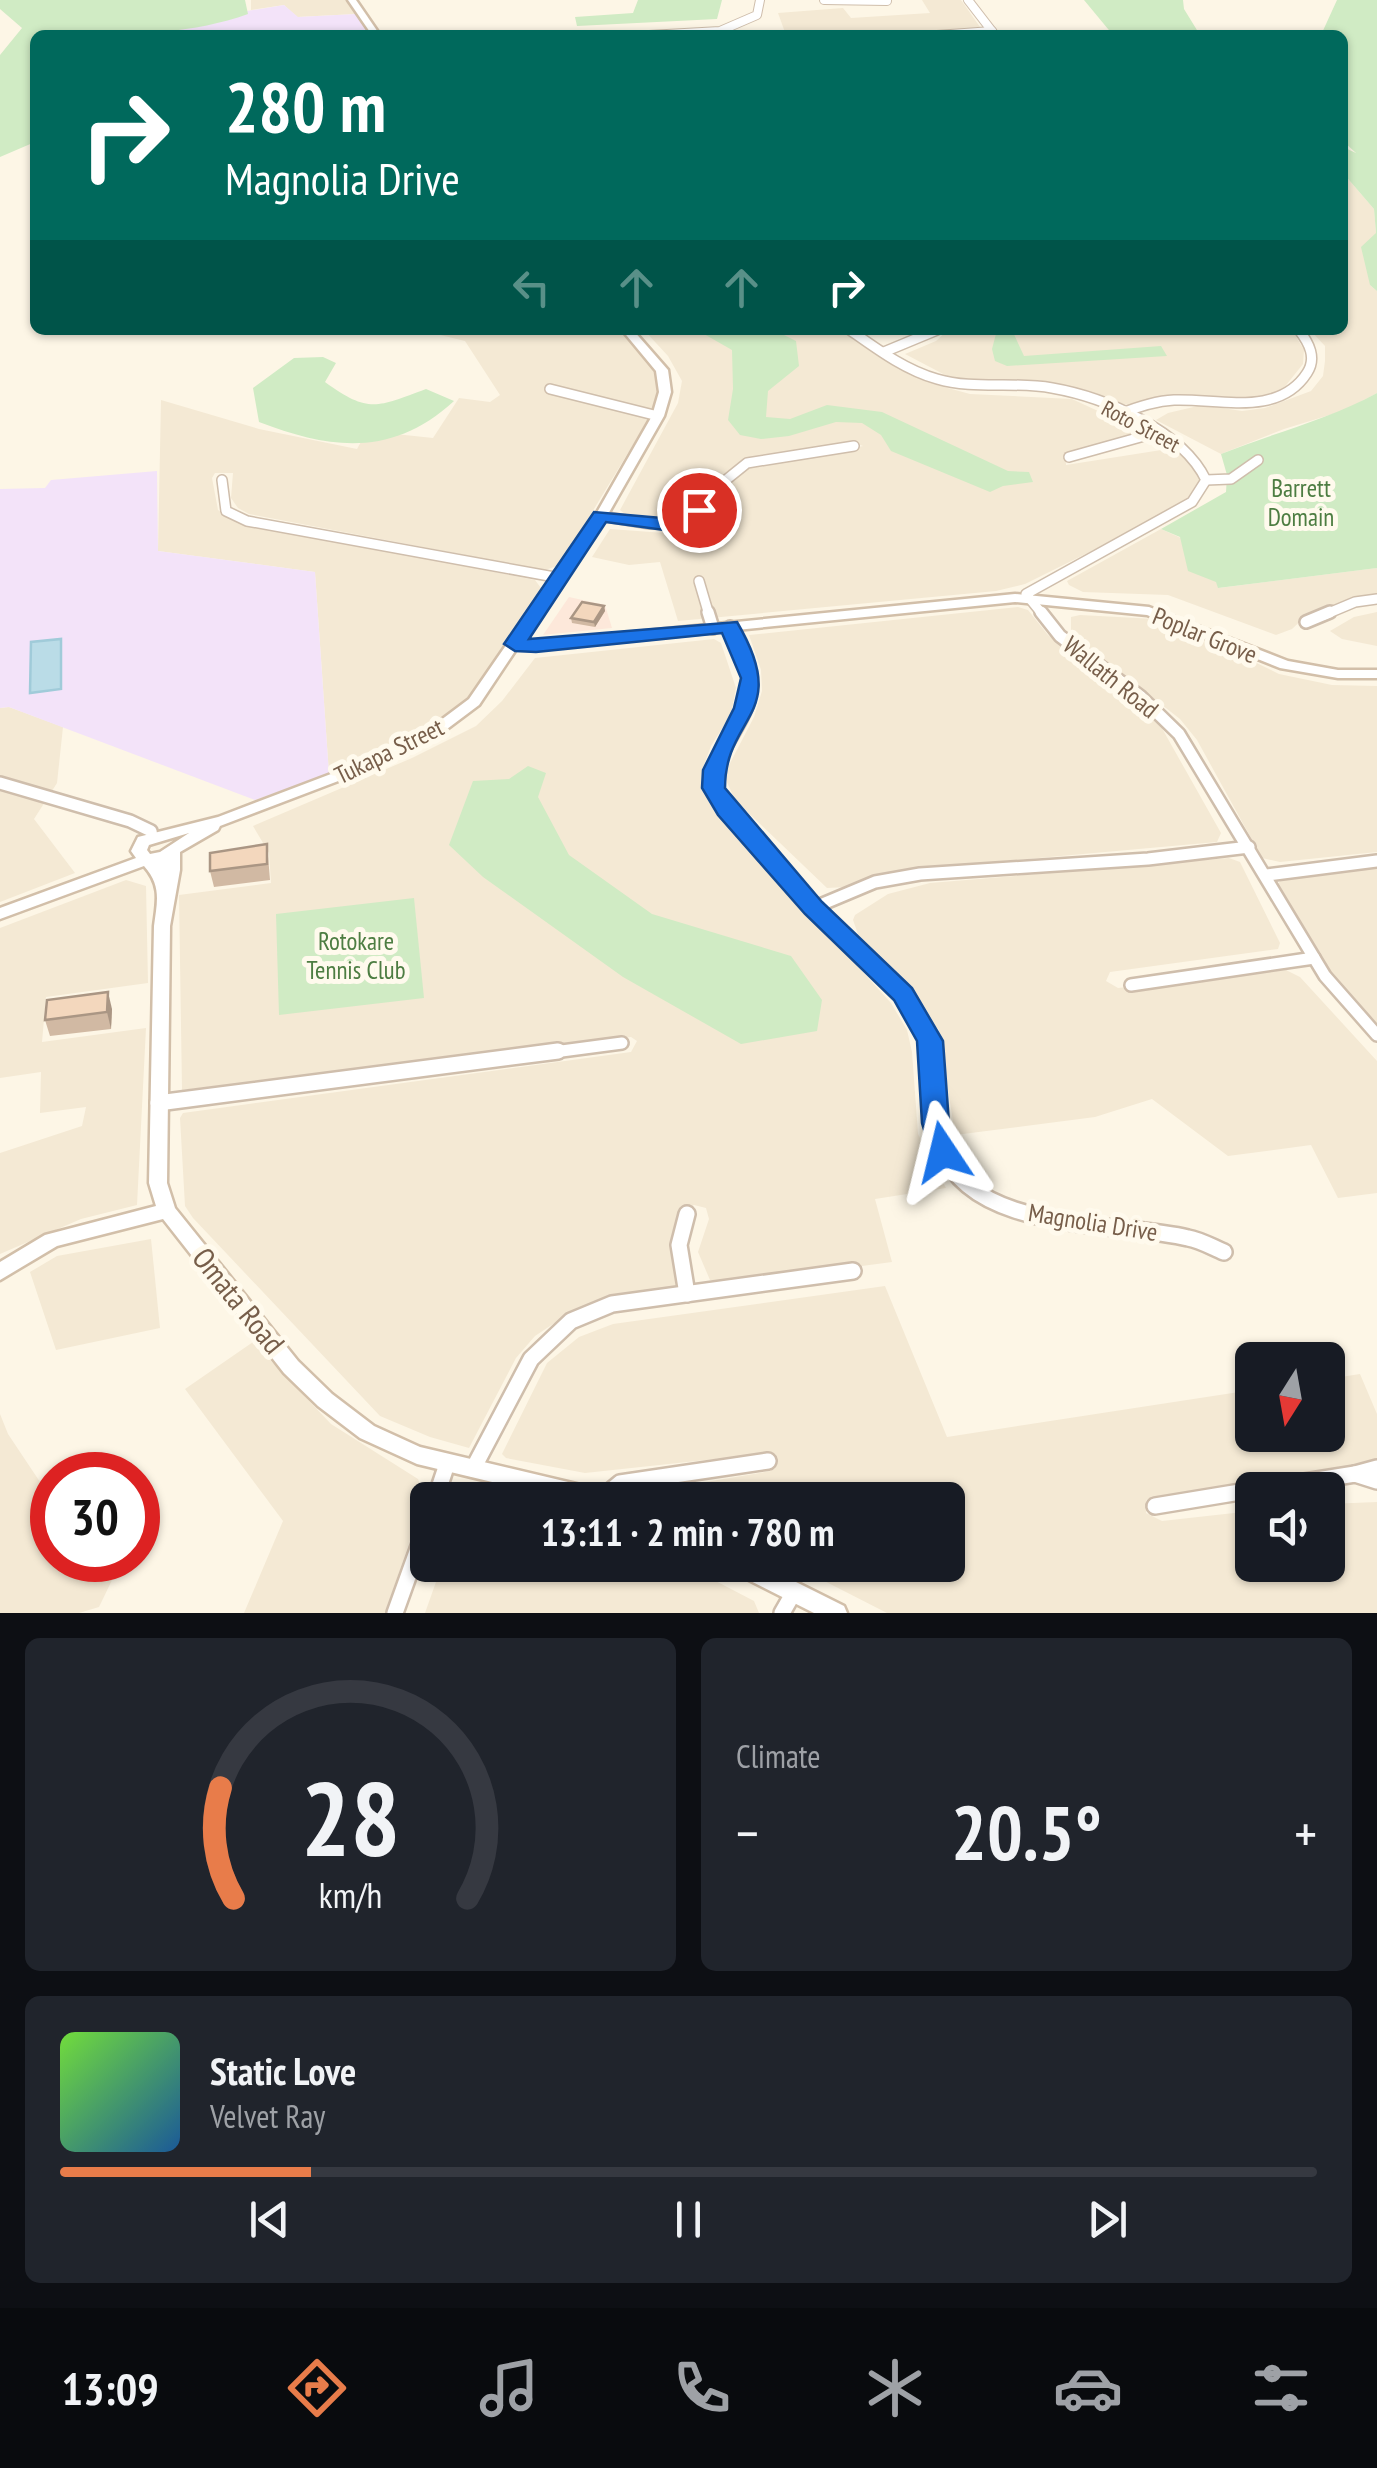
<!DOCTYPE html>
<html lang="en">
<head>
<meta charset="utf-8">
<style>
	body { margin:0; font-family:"PT Sans Narrow",sans-serif; background:#20242c; color:#f1f3f6; height:100vh; display:flex; flex-direction:column; font-size:38px; white-space:nowrap }
	* { box-sizing:border-box; margin:0 }
	p { font-size:32px; color:#9ea1a6 }
	.icon { flex:none; width:55px; height:55px; fill:none; stroke:currentColor; stroke-width:2; stroke-linecap:round; stroke-linejoin:round }
	.map { position:relative; height:1613px; overflow:hidden }
	.details { display:flex; flex-direction:column; gap:25px; padding:25px; background:#0d0f14; flex:1 }
	.details>* { flex:none }
	.hud { position:absolute; left:30px; top:30px; width:1318px; height:305px; border-radius:15px; box-shadow:0 2px 8px #0004; background:#00695c; color:#fff; overflow:hidden }
	.needle { width:65px; rotate:191deg }
	.tools { position:absolute; left:1235px; top:1342px; display:grid; gap:20px }
	.tools a { display:grid; place-items:center; width:110px; height:110px; border-radius:15px; background:#171b24; box-shadow:0 2px 8px #0004; font-size:50px }
	.speed { position:absolute; left:30px; top:1452px; display:flex; gap:20px; font-size:50px; font-weight:700; text-align:center }
	.speed>* { display:grid; place-content:center; width:130px; height:130px; border-radius:50%; background:#171b24; box-shadow:0 2px 8px #0004; line-height:1 }
	.speed .limit { border:15px solid #d22; background:#fff; color:#111 }
	.pin { position:absolute; display:grid; place-items:center; width:85px; height:85px; color:#fff; margin:-42px; border:5px solid #fff; border-radius:50%; box-shadow:0 2px 10px #0007 }
	.me { position:absolute; width:110px; margin:-55px; rotate:350deg; stroke-linejoin:round; filter:drop-shadow(0 0 8px #0008) }
	.turn { display:flex; align-items:center; gap:35px; height:210px; padding:0 30px; font-size:45px }
	.turn .icon { width:130px; height:130px; stroke-width:2.5 }
	.turn b { display:block; font-size:70px; line-height:85px }
	.lanes { display:flex; align-items:center; height:95px; padding:0 30px; background:#0003; justify-content:center; gap:50px; direction:ltr }
	.lanes .off { opacity:.35 }
	.big { font-size:75px; font-weight:700; line-height:1.1 }
	.details .card { flex:1; display:flex; flex-direction:column; justify-content:center; gap:15px; min-width:0; padding:0 35px; border-radius:15px; background:#20242c }
	.details .dial { align-items:center; gap:0 }
	.dial svg { height:260px; overflow:visible; fill:none; stroke:#363941; stroke-width:7; stroke-linecap:round; text-anchor:middle }
	.dial text { fill:#f1f3f6; stroke:none }
	.song { display:flex; align-items:center; gap:30px }
	.cover { width:120px; height:120px; border-radius:15px; background:linear-gradient(135deg,hsl(100 70% 55%),hsl(210 70% 35%)) }
	.played { height:10px; border-radius:5px; background:linear-gradient(90deg,#e87c4a 20%,#363941 20%) }
	.keys { display:flex; justify-content:space-around; direction:ltr }
	.heat { display:flex; justify-content:space-between; align-items:center; font-size:55px; direction:ltr }
	.details .tiles { flex:1; display:grid; gap:25px; grid-template-columns:1fr 1fr }
	.card:last-child { grid-column:span 2 }
	.trip { position:absolute; left:410px; top:1482px; width:555px; height:100px; border-radius:15px; background:#171b24; box-shadow:0 2px 8px #0004; font-weight:700; line-height:100px; text-align:center }
	.dock { display:flex; height:160px; justify-content:space-around; align-items:center; background:#090b0e; color:#9ea1a6 }
	.dock .icon { width:70px; height:70px }
	.dock .active { color:#e87c4a }
	.dock b { font-size:45px; color:#f1f3f6 }
	.map>svg:first-child { display:block }
	.residential { fill:#f4e9d4 }
	.commercial { fill:#fde8da }
	.education { fill:#f3e3f9 }
	.green { fill:#d0ebc4 }
	.water { fill:#badce7; stroke:#a0cbd9; stroke-width:2.5 }
	.lines { fill:none; stroke-linecap:round; stroke-linejoin:round }
	.street-far3-casing { stroke:#cfbeac; stroke-width:10 }
	.street-far2-casing { stroke:#cfbeac; stroke-width:12 }
	.street-far1-casing { stroke:#cfbeac; stroke-width:16 }
	.street-casing { stroke:#cfbeac; stroke-width:20 }
	.secondary-casing { stroke:#d2bfa9; stroke-width:5 }
	.street-far3 { stroke:#fff; stroke-width:8 }
	.street-far2 { stroke:#fff; stroke-width:9 }
	.street-far1 { stroke:#fff; stroke-width:11 }
	.street { stroke:#fff; stroke-width:15 }
	.secondary { fill:#fff; fill-rule:evenodd }
	.wall { fill:#d1b9a3 }
	.shaded-wall { fill:#aa9684 }
	.building { fill:#f3d7bd; stroke:#aa9684; stroke-width:2.5 }
	.route { fill:#1a73e8; stroke:#114b97; stroke-width:2.5 }
	.labels { text-anchor:middle; stroke-width:10; stroke-linejoin:round; paint-order:stroke }
	.far-street-label { font-size:22px; fill:#775e4a; stroke:#fffaed }
	.park-label { font-size:25px; fill:#4d7d42; stroke:#fffaed }
	.street-label { font-size:25px; fill:#775e4a; stroke:#fffaed }
	.near-street-label { font-size:30px; fill:#775e4a; stroke:#fffaed }
</style>
</head>
<body>
<div class="map">
<svg width="1377" height="1613" viewBox="0 0 1377 1613">
	<rect width="100%" height="100%" fill="#fdf6e6"/>
	<g class="residential">
		<path d="M251 0H349L356 14 297 17 284 5 251 10Z"/>
		<path d="M922 0H961L980 27 905 35H786L778 13 843 8 851 18 930 13Z"/>
		<path d="M1343 173 1374 209 1376 233 1370 285 1377 291V393L1346 410 1284 429 1221 454 1156 420 1168 413 1202 405 1242 411 1265 408 1311 391 1323 376 1325 361V346L1310 330H1342Z"/>
		<path d="M420 330H619L651 361 659 387 651 415 560 565 545 570 249 514 238 508 231 498 233 473H215L212 478 218 510 232 520 535 580 544 592 460 711 421 735 329 774 315 572 158 551 161 400 259 429 357 449 367 431 433 438 459 398 490 402 500 395 465 341Z"/>
		<path d="M644 330H842L933 384 970 394 1072 399 1150 435 1139 443 1066 456V465L1174 448 1182 452 1204 479 1200 493 1174 510 1025 584 996 591 678 621 660 562 629 565 592 557 610 529 706 536 716 528 714 503 739 475 752 467 863 446 852 442 745 459 716 479 687 513 663 520 629 517 620 510 678 403 682 381 668 356Z"/>
		<path d="M948 330H1292L1304 350 1303 364 1283 389 1267 396 1242 400 1197 397 1139 408 1052 385 973 382 947 376 905 354 936 341Z"/>
		<path d="M1161 529 1201 547 1219 588 1377 568V598L1308 614 1292 629 1276 635 1168 595 1083 592 1069 585 1067 581Z"/>
		<path d="M1018 607 1028 610 1048 635 1159 723 1221 833 1217 842 926 868 847 887 827 888 735 800 726 780 727 769 754 717 762 691 761 670 749 635Z"/>
		<path d="M1377 612V646L1342 639 1330 631 1354 617Z"/>
		<path d="M1080 615 1156 619 1189 630 1279 674 1332 685 1377 686V852L1280 862 1262 858 1197 740 1180 719 1071 634V617Z"/>
		<path d="M714 639 721 643 736 688 731 714 711 746 702 770 706 795 713 808 891 1003 907 1030 912 1052 918 1134 946 1188 875 1199 892 1262 734 1283 710 1280 698 1252 709 1219 706 1208 694 1205 685 1209 679 1281 673 1290 628 1293 577 1308 535 1336 516 1358 469 1448 430 1437 380 1416 193 1218 185 1206 180 1118 183 1113 631 1052 637 1041 631 1037 182 1090 179 895 271 883 269 853 253 826 412 758 476 726 502 701 535 658Z"/>
		<path d="M9 707 63 727 57 783 34 819 75 873 0 902V708Z"/>
		<path d="M1229 858 1240 862 1280 943 1278 949 1110 972 1106 981 1118 988 1286 970 1300 977 1377 1061V1193L1338 1198 1311 1145 1228 1156 1152 1099 1095 1117 955 1135 939 1030 859 937 853 920 855 915 888 894 930 883Z"/>
		<path d="M1377 866V1024L1351 994 1339 988 1277 885 1282 879Z"/>
		<path d="M126 880 146 886 148 983 46 997 42 1042 146 1028 137 1205 81 1219 0 1254V1153L82 1126 86 1107 40 1113 41 1072 0 1078V928Z"/>
		<path d="M151 1239 160 1328 56 1350 30 1272 57 1256Z"/>
		<path d="M885 1286 947 1437 1252 1390V1435H1328V1379L1360 1374 1377 1414V1470L1158 1496 1146 1500V1513L1162 1521 1252 1511V1565H1328V1504L1377 1502V1613H887L793 1565H948V1500H654L645 1496 646 1492 771 1471V1453L585 1473 506 1458 502 1454 547 1363 579 1337 613 1324Z"/>
		<path d="M253 1342 331 1424 418 1479 425 1497 385 1613H244L283 1521 185 1389Z"/>
		<path d="M0 1414 8 1434 40 1482 52 1489V1560H113L114 1576 99 1607 79 1613H0Z"/>
		<path d="M442 1565H685L754 1601 759 1613H425Z"/>
	</g>
	<path class="commercial" d="M569 597 605 605 612 628 543 635Z"/>
	<g class="education">
		<path d="M284 5 298 17 356 14 373 35H102Z"/>
		<path d="M157 471 158 551 315 572 329 774 255 800 9 707 0 708V489L45 488 51 480Z"/>
	</g>
	<g class="green">
		<path d="M0 0H245L248 14C181 38 105 35 35 35V142L0 157V55L22 28 0 9Z"/>
		<path d="M638 0H722L717 19 577 26 575 17 633 13Z"/>
		<path d="M1084 0H1183L1184 9 1200 35H1113Z"/>
		<path d="M1337 0H1377V291L1370 285 1361 247 1376 233 1374 209 1343 173V147L1356 153 1343 141 1342 35H1321Z"/>
		<path d="M697 330H774L796 341 799 366 768 391 766 417 790 419 827 405 882 412 1008 471 1029 472 1033 482 1003 486 990 492 891 451 881 435 862 423 836 422 789 436 761 439 740 435 728 420 733 389 732 350Z"/>
		<path d="M997 330H1012L1024 356 1161 346 1167 356 1007 366 995 361 992 349Z"/>
		<path d="M323 357 336 363 325 382C369 414 377 407 426 389L454 401C393 457 332 450 259 422L253 388 294 358Z"/>
		<path d="M1377 393V568L1218 588 1216 582 1188 571 1180 537 1161 529 1226 492 1227 475 1221 454C1273 433 1328 420 1377 393Z"/>
		<path d="M528 766 546 773 538 797 569 855 652 914 791 956 822 1000 817 1031 741 1044 623 977 483 877 449 845 473 781 509 779Z"/>
		<path d="M414 898 424 998 279 1015 276 914Z"/>
	</g>
	<path class="water" d="M61 639V689L30 693 31 642Z"/>
	<g class="lines">
		<g class="street-far3-casing">
			<g id="street-far3">
				<path d="M824 0 887 1"/>
				<path d="M968 0 995 35"/>
				<path d="M649 35 720 31 757 15 760 0"/>
				<path d="M937 35 992 31"/>
			</g>
		</g>
		<g class="street-far2-casing">
			<g id="street-far2">
				<path d="M850 330C877 349 905 370 937 379 974 390 1014 381 1052 388 1104 397 1182 430 1206 480L1192 502 1026 594 1043 615"/>
				<path d="M884 352 937 330"/>
				<path d="M550 389 658 416"/>
				<path d="M1120 414C1137 407 1155 401 1174 400 1217 398 1278 418 1307 373 1317 358 1309 343 1299 330"/>
				<path d="M1069 457 1155 433"/>
				<path d="M222 480 226 511 247 521 560 578"/>
				<path d="M1206 480 1231 479 1258 460"/>
				<path d="M601 516 650 524 675 522 699 510 711 492 747 463 854 446"/>
				<path d="M667 526 698 531 702 528 699 510"/>
				<path d="M699 581 709 615"/>
				<path d="M1324 615 1355 602 1377 599"/>
			</g>
		</g>
		<g class="street-far1-casing">
			<g id="street-far1">
				<path d="M708 612 713 628"/>
				<path d="M1041 612 1060 636 1141 697 1179 734 1325 976 1377 1035"/>
				<path d="M1306 622 1330 612"/>
				<path d="M730 627C736 643 747 660 750 677 759 724 694 758 723 804 746 841 783 877 813 908 850 946 927 998 931 1054"/>
				<path d="M0 783 130 821 151 831 152 837"/>
				<path d="M1267 875 1377 861"/>
				<path d="M813 908 875 882 920 874 1148 859 1249 847"/>
				<path d="M1131 985 1314 958"/>
				<path d="M539 1054 622 1043"/>
			</g>
		</g>
		<g class="street-casing">
			<g id="street">
				<path d="M931 1051C933 1084 931 1121 943 1151 974 1233 1117 1221 1188 1238 1200 1240 1212 1247 1224 1252"/>
				<path d="M158 1103 558 1051"/>
				<path d="M687 1214 679 1245 687 1294"/>
				<path d="M473 1469 531 1359 571 1321 612 1304 853 1271"/>
				<path d="M1355 1474 1377 1468"/>
				<path d="M1254 1490 1355 1474 1377 1481"/>
				<path d="M602 1498 620 1483 768 1461"/>
				<path d="M435 1500 447 1464"/>
				<path d="M1155 1506 1252 1490"/>
				<path d="M395 1613 428 1521"/>
				<path d="M782 1613 794 1592"/>
			</g>
		</g>
		<g class="secondary-casing">
			<g id="secondary">
				<path d="M348 0H356L380 35H372Z"/>
				<path d="M622 330H633L668 370 671 392 664 416 607 516 523 641 536 642 1015 594 1149 607 1288 661 1338 670H1377V678H1338L1280 668 1147 615 1015 602 536 650 517 648 479 705 435 738 362 772 220 826 218 830 180 852V870L170 926 167 1183 175 1208 298 1361 332 1394 374 1426 420 1447 606 1491 613 1493 616 1500H567L417 1464 360 1438 318 1406 284 1373 163 1219 57 1246 0 1280V1262L45 1235 156 1206 149 1183 154 926C157 902 162 886 144 866L0 919V908L136 858 131 851 138 837 218 817 352 766 425 732 469 699 595 516 652 416 659 392 656 371ZM189 833 160 852 150 854 147 850 149 845Z"/>
				<path d="M730 1565H762L844 1606 847 1613H814L733 1572Z"/>
			</g>
		</g>
		<use href="#street-far3" class="street-far3"/>
		<use href="#street-far2" class="street-far2"/>
		<use href="#street-far1" class="street-far1"/>
		<use href="#street" class="street"/>
		<use href="#secondary" class="secondary"/>
	</g>
	<g class="wall">
		<path d="M604 606 605 611 595 627 572 623 571 618Z"/>
		<path d="M267 844 270 880 214 887 210 871Z"/>
		<path d="M112 1009 111 1029 50 1036 45 1020Z"/>
	</g>
	<g class="shaded-wall">
		<path d="M604 606 605 611 595 627 594 622Z"/>
		<path d="M108 992 112 1009 111 1029 107 1012Z"/>
	</g>
	<g class="building">
		<path d="M582 602 604 606 594 622 571 618Z"/>
		<path d="M267 844V864L210 871V853Z"/>
		<path d="M108 992 107 1012 45 1020 47 1000Z"/>
	</g>
	<path class="route" d="M699 505 709 510 706 514 664 530 606 522 529 639 737 622C792 716 725 714 725 788L822 902 912 988 943 1041 949 1123 956 1152 952 1160 943 1163 933 1160 922 1123 917 1041 894 1000 805 914 718 815 702 788 703 770 734 708 741 678 722 633 536 652 515 651 504 644 594 512 662 518Z"/>
	<g class="labels">
		<g class="far-street-label">
			<text transform="translate(1141 426) rotate(28)" y="8">Roto Street</text>
		</g>
		<g class="park-label">
			<text x="1301" y="497">Barrett<tspan x="1301" dy="29">Domain</tspan></text>
			<text x="356" y="950">Rotokare<tspan x="356" dy="29">Tennis Club</tspan></text>
		</g>
		<g class="street-label">
			<text transform="translate(1205 635) rotate(22)" y="9">Poplar Grove</text>
			<text transform="translate(1111 677) rotate(39)" y="9">Wallath Road</text>
			<text transform="translate(389 751) rotate(-26)" y="9">Tukapa Street</text>
			<text transform="translate(1093 1222) rotate(9)" y="9">Magnolia Drive</text>
		</g>
		<g class="near-street-label">
			<text transform="translate(238 1301) rotate(51)" y="10">Omata Road</text>
		</g>
	</g>
</svg>
<div class="tools">
<a><svg class="needle" viewBox="-14 -14 28 28"><path d="M0-13l5 13h-10z" fill="#e53935"/><path d="M0 13l5-13h-10z" fill="#9ea1a6"/></svg></a>
<a><svg class="icon" aria-label="sound" viewBox="0 0 24 24"><path d="M4 9h4l5-4v14l-5-4H4zM17 9q2 3 0 6"/></svg></a>
</div>
<div class="speed"><div class="limit">30</div></div>
<div class="pin" style="left:699px;top:510px;background:#d93025"><svg class="icon" aria-label="arrive" viewBox="0 0 24 24"><path d="M6 21V4h12l-3 4 3 4H6"/></svg></div>
<svg class="me" style="left:943px;top:1152px" viewBox="-20 -20 40 40"><path d="M0-17L14 15 0 8-14 15z" fill="#1a73e8" stroke="#fff" stroke-width="4"/></svg>
<div class="trip">13:11 · 2 min · 780 m</div>
<div class="hud">
<div class="turn"><svg class="icon" aria-label="right" viewBox="0 0 24 24"><path d="M7 20v-9h11M14 6l5 5-5 5"/></svg><div><b>280 m</b>Magnolia Drive</div></div>
<div class="lanes"><svg class="icon off" aria-label="left" viewBox="0 0 24 24"><path d="M17 20v-9H6M10 6l-5 5 5 5"/></svg><svg class="icon off" aria-label="ahead" viewBox="0 0 24 24"><path d="M12 20V5M6 11l6-6 6 6"/></svg><svg class="icon off" aria-label="ahead" viewBox="0 0 24 24"><path d="M12 20V5M6 11l6-6 6 6"/></svg><svg class="icon" aria-label="right" viewBox="0 0 24 24"><path d="M7 20v-9h11M14 6l5 5-5 5"/></svg></div>
</div>
</div>
<section class="details">
<div class="tiles">
<div class="card dial"><svg viewBox="0 0 100 80">
<path d="M14 69A42 42 0 1 1 86 69"/>
<path d="M14 69A42 42 0 0 1 10 35" stroke="#e87c4a"/>
<text x="50" y="56" font-size="32" font-weight="700">28</text>
<text x="50" y="72" font-size="11">km/h</text>
</svg></div>
<div class="card"><p>Climate</p>
<div class="heat"><a>−</a><b class="big">20.5°</b><a>+</a></div>
</div>
<div class="card">
<div class="song"><i class="cover"></i><div><b>Static Love</b><p>Velvet Ray</p></div></div>
<div class="played"></div>
<div class="keys"><svg class="icon" aria-label="previous" viewBox="0 0 24 24"><path d="M18 5L8 12l10 7zM5 5v14"/></svg><svg class="icon" aria-label="pause" viewBox="0 0 24 24"><path d="M8 5v14M16 5v14"/></svg><svg class="icon" aria-label="next" viewBox="0 0 24 24"><path d="M6 5l10 7-10 7zM19 5v14"/></svg></div>
</div>
</div>
</section>
<nav class="dock">
<b>13:09</b>
<svg class="icon active" aria-label="directions" viewBox="0 0 24 24"><path d="M12 3l9 9-9 9-9-9zM9 14v-3h6M13 9l2 2-2 2"/></svg>
<svg class="icon" aria-label="music" viewBox="0 0 24 24"><path d="M9 18V5l10-2v13"/><circle cx="6" cy="18" r="3"/><circle cx="16" cy="16" r="3"/></svg>
<svg class="icon" aria-label="phone" viewBox="0 0 24 24"><path d="M5 4h4l2 5-3 2q2 4 5 5l2-3 5 2v4C11 20 4 13 5 4z"/></svg>
<svg class="icon" aria-label="climate" viewBox="0 0 24 24"><path d="M12 3v18M4 7l16 10M4 17L20 7"/></svg>
<svg class="icon" aria-label="car" viewBox="0 0 24 24"><path d="M5 17H2v-5l4-1 3-4h7l3 4 3 1v5h-3M9 17h6M6 11h13"/><circle cx="7" cy="17" r="2"/><circle cx="17" cy="17" r="2"/></svg>
<svg class="icon" aria-label="filters" viewBox="0 0 24 24"><path d="M4 7h16M4 17h16"/><circle cx="9" cy="7" r="2"/><circle cx="15" cy="17" r="2"/></svg>
</nav>
</body>
</html>
